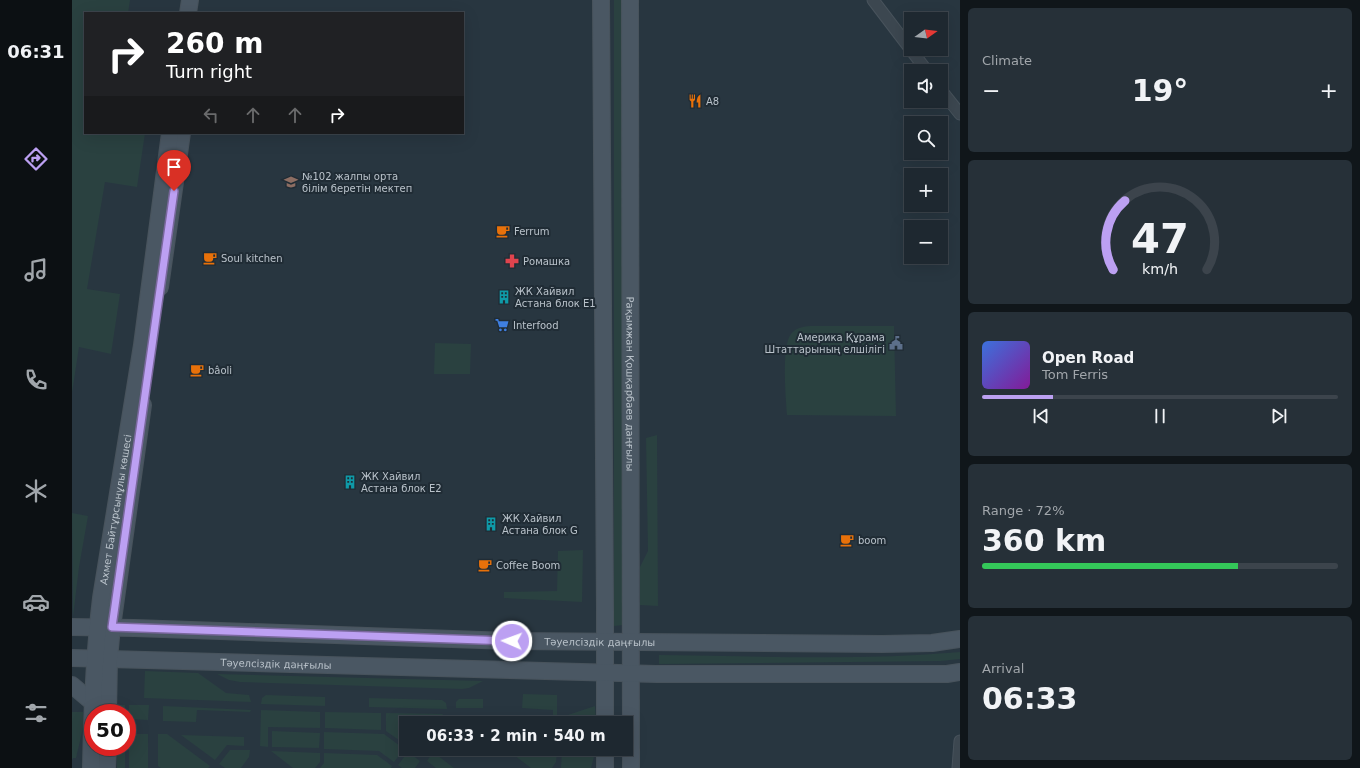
<!DOCTYPE html>
<html lang="en">
<head>
<meta charset="utf-8">
<style>
	body { margin:0; font-family:"DejaVu Sans",sans-serif; background:#263038; color:#f1f3f6; height:100vh; display:flex; flex-direction:column; font-size:15px; white-space:nowrap }
	* { box-sizing:border-box; margin:0 }
	p { font-size:13px; color:#a1a6ab }
	.icon { flex:none; width:22px; height:22px; fill:none; stroke:currentColor; stroke-width:2; stroke-linecap:round; stroke-linejoin:round }
	.map { position:relative; flex:1; overflow:hidden }
	.panel { display:flex; flex-direction:column; gap:8px; padding:8px; background:#10161a; width:400px }
	.panel>* { flex:none }
	.banner { position:absolute; left:12px; top:12px; width:380px; height:122px; border-radius:0px; box-shadow:0 4px 16px #0002,0 0 0 1px #3c444c; background:#202124; color:#fff; overflow:hidden }
	.needle { width:26px; rotate:76deg }
	.fabs { position:absolute; left:832px; top:12px; display:grid; gap:8px }
	.fabs a { display:grid; place-items:center; width:44px; height:44px; border-radius:0px; background:#1e2830; box-shadow:0 4px 16px #0002,0 0 0 1px #3c444c; font-size:20px }
	.speed { position:absolute; left:12px; top:704px; display:flex; gap:8px; font-size:20px; font-weight:700; text-align:center }
	.speed>* { display:grid; place-content:center; width:52px; height:52px; border-radius:50%; background:#1e2830; box-shadow:0 4px 16px #0002,0 0 0 1px #3c444c; line-height:1 }
	.speed .limit { border:6px solid #d22; background:#fff; color:#111 }
	.pin { position:absolute; display:grid; place-items:center; width:34px; height:34px; color:#fff; margin:-41px -17px; border-radius:50% 50% 50% 0; rotate:-45deg; box-shadow:0 0 4px #0007 }
	.pin .icon { rotate:45deg }
	.me { position:absolute; width:44px; margin:-22px; rotate:272deg; stroke-linejoin:round; filter:drop-shadow(0 0 3px #0008) }
	.turn { display:flex; align-items:center; gap:14px; height:84px; padding:0 16px; font-size:18px }
	.turn .icon { width:52px; height:52px; stroke-width:2.5 }
	.turn b { display:block; font-size:28px; line-height:34px }
	.lanes { display:flex; align-items:center; height:38px; padding:0 16px; background:#0003; justify-content:center; gap:20px; direction:ltr }
	.lanes .off { opacity:.35 }
	.big { font-size:30px; font-weight:700; line-height:1.1 }
	.panel .card { flex:1; display:flex; flex-direction:column; justify-content:center; gap:6px; min-width:0; padding:0 14px; border-radius:6px; background:#263038 }
	.panel .dial { align-items:center; gap:0 }
	.dial svg { height:104px; overflow:visible; fill:none; stroke:#3c444c; stroke-width:7; stroke-linecap:round; text-anchor:middle }
	.dial text { fill:#f1f3f6; stroke:none }
	.song { display:flex; align-items:center; gap:12px }
	.cover { width:48px; height:48px; border-radius:6px; background:linear-gradient(135deg,hsl(220 70% 55%),hsl(290 70% 35%)) }
	.played { height:4px; border-radius:2px; background:linear-gradient(90deg,#bca0f2 20%,#3c444c 20%) }
	.keys { display:flex; justify-content:space-around; direction:ltr }
	.heat { display:flex; justify-content:space-between; align-items:center; font-size:22px; direction:ltr }
	.charge { height:6px; border-radius:3px; background:linear-gradient(90deg,#34c759 72%,#3c444c 0) }
	.trip { position:absolute; left:327px; top:716px; width:234px; height:40px; border-radius:0px; background:#1e2830; box-shadow:0 4px 16px #0002,0 0 0 1px #3c444c; font-weight:700; line-height:40px; text-align:center }
	main { display:flex; flex:1; min-height:0 }
	.tab-bar { display:flex; flex-direction:column; width:72px; justify-content:space-around; align-items:center; background:#0c1013; color:#a1a6ab }
	.tab-bar .icon { width:28px; height:28px }
	.tab-bar .active { color:#bca0f2 }
	.tab-bar b { font-size:18px; color:#f1f3f6 }
	.map>svg:first-child { display:block }
	.green { fill:#2a4140 }
	.lines { fill:none; stroke-linecap:round; stroke-linejoin:round }
	.street-casing { stroke:#48535c; stroke-width:13 }
	.secondary-casing { stroke:#48535c; stroke-width:18 }
	.street { stroke:#3c4750; stroke-width:11 }
	.secondary { stroke:#4a5763; stroke-width:16 }
	.route-casing { stroke:#7a689d; stroke-width:10 }
	.route { stroke:#bca0f2; stroke-width:7 }
	.labels { text-anchor:middle; stroke-width:4; stroke-linejoin:round; paint-order:stroke }
	.poi-label { font-size:10px; fill:#b9c2ca; stroke:#202c35; text-anchor:start }
	.street-label { font-size:10px; fill:#b9c2ca; stroke:#202c35 }
</style>
</head>
<body>
<main>
<nav class="tab-bar">
<b>06:31</b>
<svg class="icon active" aria-label="directions" viewBox="0 0 24 24"><path d="M12 3l9 9-9 9-9-9zM9 14v-3h6M13 9l2 2-2 2"/></svg>
<svg class="icon" aria-label="music" viewBox="0 0 24 24"><path d="M9 18V5l10-2v13"/><circle cx="6" cy="18" r="3"/><circle cx="16" cy="16" r="3"/></svg>
<svg class="icon" aria-label="phone" viewBox="0 0 24 24"><path d="M5 4h4l2 5-3 2q2 4 5 5l2-3 5 2v4C11 20 4 13 5 4z"/></svg>
<svg class="icon" aria-label="climate" viewBox="0 0 24 24"><path d="M12 3v18M4 7l16 10M4 17L20 7"/></svg>
<svg class="icon" aria-label="car" viewBox="0 0 24 24"><path d="M5 17H2v-5l4-1 3-4h7l3 4 3 1v5h-3M9 17h6M6 11h13"/><circle cx="7" cy="17" r="2"/><circle cx="17" cy="17" r="2"/></svg>
<svg class="icon" aria-label="filters" viewBox="0 0 24 24"><path d="M4 7h16M4 17h16"/><circle cx="9" cy="7" r="2"/><circle cx="15" cy="17" r="2"/></svg>
</nav>
<div class="map">
<svg width="888" height="768" viewBox="0 0 888 768">
	<rect width="100%" height="100%" fill="#283640"/>
	<g class="green">
		<path d="M0 0H58L56 13H13V133H73L65 187 33 182 15 289 48 294 39 354 7 347 0 393Z"/>
		<path d="M542 0H552V604L551 625 542 626Z"/>
		<path d="M741 326H822L824 416 715 415C714 398 709 347 719 334 724 327 733 326 741 326Z"/>
		<path d="M363 343 399 344 398 374H362Z"/>
		<path d="M585 435 586 606 568 605V567L576 551 574 438Z"/>
		<path d="M0 513 16 516 7 567 1 617Z"/>
		<path d="M511 550 510 602 432 598V592L485 591 486 551Z"/>
		<path d="M888 652V659L869 661 587 664V655C687 656 788 661 888 652Z"/>
		<path d="M73 671 126 673 154 693 177 695 179 702 72 698Z"/>
		<path d="M145 674 411 681 397 688 390 689 168 682 157 680Z"/>
		<path d="M451 694 485 695V723H481V710L450 708Z"/>
		<path d="M194 695 253 697V706L189 704 190 698Z"/>
		<path d="M297 698 370 700 374 703 375 709 297 707Z"/>
		<path d="M387 699H411V708H384V702Z"/>
		<rect x="45" y="705" width="8" height="8"/>
		<path d="M57 705H77L76 720 57 719Z"/>
		<path d="M91 706 179 710 178 712 125 710 124 722 91 721Z"/>
		<path d="M523 706 524 723H490V717Z"/>
		<path d="M189 710 248 712V728L196 727V747L188 746Z"/>
		<path d="M0 712H11V728L4 758H1L0 760Z"/>
		<path d="M253 712 309 713V730L253 728Z"/>
		<path d="M314 713 371 714 365 723H334V745L314 731Z"/>
		<path d="M384 715H432V723H400L395 719 387 722 384 721Z"/>
		<path d="M200 731 248 733 247 748 200 747Z"/>
		<path d="M252 732 312 734 332 749 322 762 307 751 252 749Z"/>
		<rect x="57" y="734" width="19" height="34"/>
		<path d="M86 734H95L138 766 136 768H89L86 766Z"/>
		<path d="M109 735 172 737V746L155 745 143 760Z"/>
		<rect x="45" y="747" width="8" height="21"/>
		<path d="M339 749H357L351 757Z"/>
		<path d="M434 749 485 751 484 762 480 768H459Z"/>
		<path d="M490 749H524L519 768H489Z"/>
		<path d="M158 750H178L177 757 169 768H153L147 764Z"/>
		<path d="M199 751 248 753V762L243 768H221Z"/>
		<path d="M336 752 348 761 343 768H330L326 765Z"/>
		<path d="M361 752 382 768H364L355 761Z"/>
		<path d="M252 753 305 755 320 766 319 768H248L252 763Z"/>
	</g>
	<g class="lines">
		<g class="street-casing">
			<g id="street">
				<path d="M801 0 855 71"/>
				<path d="M869 90 888 114"/>
				<path d="M886 768 888 741"/>
			</g>
		</g>
		<g class="secondary-casing">
			<g id="secondary">
				<path d="M529 0 533 611V723"/>
				<path id="s1" d="M558 0 559 768"/>
				<path d="M116 13 118 0"/>
				<path d="M88 287 110 133"/>
				<path id="s2" d="M0 627 62 628 440 641 810 644 860 643 888 639"/>
				<path id="s3" d="M0 658 584 674H875L888 672"/>
				<path d="M0 685 20 702"/>
				<path d="M36 713 37 659 40 627 71 405"/>
				<path d="M533 749V768"/>
				<path id="s4" d="M19 768C20 711 22 655 29 598L70 345 98 133"/>
				<path d="M35 768 36 747"/>
			</g>
		</g>
		<use href="#street" class="street"/>
		<use href="#secondary" class="secondary"/>
	</g>
	<g class="lines">
		<g class="route-casing">
			<path id="route" d="M102 191 40 627 440 641"/>
		</g>
		<use href="#route" class="route"/>
	</g>
	<defs>
		<g id="restaurant-bare" transform="scale(1.08)"><path d="M-5-6h1v4h1v-4h1v4h1v-4h1v5L-1.5 .5V6h-2V.5L-5-1ZM5-6V6H3V1.5H1.5Q1.5-4 5-6Z" fill="#e8710a" stroke="#202c35" stroke-width="2.5" paint-order="stroke"/></g>
		<g id="school-bare" transform="scale(1.08)"><path d="M0-5L7-2L0 1L-7-2ZM-4 1L0 2.5L4 1V4Q0 6-4 4Z" fill="#8d6e63" stroke="#202c35" stroke-width="2.5" paint-order="stroke"/></g>
		<g id="cafe-bare" transform="scale(1.08)"><path d="M-5.5-4.5H6V0H3Q3 3.5 0 3.5H-2.5Q-5.5 3.5-5.5 0ZM3-3.2v2h1.7v-2ZM-6 4.5H4V6H-6Z" fill="#e8710a" stroke="#202c35" stroke-width="2.5" paint-order="stroke"/></g>
		<g id="pharmacy-bare" transform="scale(1.08)"><path d="M-2-6h4v4h4v4h-4v4h-4v-4h-4v-4h4Z" fill="#e0444e" stroke="#202c35" stroke-width="2.5" paint-order="stroke"/></g>
		<g id="building-bare" transform="scale(1.08)"><path d="M-4-6H4V6H1V3H-1V6H-4ZM-2.5-4.3h1.7v1.8h-1.7ZM.8-4.3h1.7v1.8H.8ZM-2.5-1h1.7V.8h-1.7ZM.8-1h1.7V.8H.8Z" fill="#0f9aa8" stroke="#202c35" stroke-width="2.5" paint-order="stroke"/></g>
		<g id="supermarket-bare" transform="scale(1.08)"><path d="M-6-5.5h2.5l.6 2H6L4.5 2H-2.5L-4.4-4H-6ZM-1.5 3.2a1.3 1.3 0 1 0 .1 0ZM3 3.2a1.3 1.3 0 1 0 .1 0Z" fill="#3f7fe0" stroke="#202c35" stroke-width="2.5" paint-order="stroke"/></g>
		<g id="civic-bare" transform="scale(1.08)"><path d="M-.6-6.5H3V-4.5H.6V-3L4-1V1h2V6H-6V1h2V-1L-.6-3ZM-1.2 2.5V6h2.4V2.5Z" fill="#5c6f8a" stroke="#202c35" stroke-width="2.5" paint-order="stroke"/></g>
	</defs>
	<g fill-rule="evenodd">
		<use href="#restaurant-bare" x="623" y="101"/>
		<use href="#school-bare" x="219" y="182"/>
		<use href="#cafe-bare" x="431" y="231"/>
		<use href="#cafe-bare" x="138" y="258"/>
		<use href="#pharmacy-bare" x="440" y="261"/>
		<use href="#building-bare" x="432" y="297"/>
		<use href="#supermarket-bare" x="430" y="325"/>
		<use href="#civic-bare" x="824" y="343"/>
		<use href="#cafe-bare" x="125" y="370"/>
		<use href="#building-bare" x="278" y="482"/>
		<use href="#building-bare" x="419" y="524"/>
		<use href="#cafe-bare" x="775" y="540"/>
		<use href="#cafe-bare" x="413" y="565"/>
	</g>
	<g class="labels">
		<g class="poi-label">
			<text x="634" y="105">А8</text>
			<text x="230" y="180">№102 жалпы орта<tspan x="230" dy="12">білім беретін мектеп</tspan></text>
			<text x="442" y="235">Ferrum</text>
			<text x="149" y="262">Soul kitchen</text>
			<text x="451" y="265">Ромашка</text>
			<text x="443" y="295">ЖК Хайвил<tspan x="443" dy="12">Астана блок E1</tspan></text>
			<text x="441" y="329">Interfood</text>
			<text x="813" y="341" text-anchor="end">Америка Құрама<tspan x="813" dy="12">Штаттарының елшілігі</tspan></text>
			<text x="136" y="374">bâoli</text>
			<text x="289" y="480">ЖК Хайвил<tspan x="289" dy="12">Астана блок E2</tspan></text>
			<text x="430" y="522">ЖК Хайвил<tspan x="430" dy="12">Астана блок G</tspan></text>
			<text x="786" y="544">boom</text>
			<text x="424" y="569">Coffee Boom</text>
		</g>
		<g class="street-label">
			<text dy="4" stroke="none"><textPath href="#s1" startOffset="384">Рақымжан Қошқарбаев даңғылы</textPath></text>
			<text dy="4" stroke="none"><textPath href="#s4" startOffset="260">Ахмет Байтұрсынұлы көшесі</textPath></text>
			<text dy="4" stroke="none"><textPath href="#s2" startOffset="528">Тәуелсіздік даңғылы</textPath></text>
			<text dy="4" stroke="none"><textPath href="#s3" startOffset="204">Тәуелсіздік даңғылы</textPath></text>
		</g>
	</g>
</svg>
<div class="fabs">
<a><svg class="needle" viewBox="-14 -14 28 28"><path d="M0-13l5 13h-10z" fill="#e53935"/><path d="M0 13l5-13h-10z" fill="#a1a6ab"/></svg></a>
<a><svg class="icon" aria-label="sound" viewBox="0 0 24 24"><path d="M4 9h4l5-4v14l-5-4H4zM17 9q2 3 0 6"/></svg></a>
<a><svg class="icon" aria-label="search" viewBox="0 0 24 24"><circle cx="10" cy="10" r="6"/><path d="M15 15l6 6"/></svg></a>
<a>+</a>
<a>−</a>
</div>
<div class="speed"><div class="limit">50</div></div>
<div class="pin" style="left:102px;top:191px;background:#d93025"><svg class="icon" aria-label="arrive" viewBox="0 0 24 24"><path d="M6 21V4h12l-3 4 3 4H6"/></svg></div>
<svg class="me" style="left:440px;top:641px" viewBox="-20 -20 40 40"><circle r="17" fill="#bca0f2" stroke="#fff" stroke-width="3"/><path d="M0-11L8 9 0 5-8 9z" fill="#fff"/></svg>
<div class="trip">06:33 · 2 min · 540 m</div>
<div class="banner">
<div class="turn"><svg class="icon" aria-label="right" viewBox="0 0 24 24"><path d="M7 20v-9h11M14 6l5 5-5 5"/></svg><div><b>260 m</b>Turn right</div></div>
<div class="lanes"><svg class="icon off" aria-label="left" viewBox="0 0 24 24"><path d="M17 20v-9H6M10 6l-5 5 5 5"/></svg><svg class="icon off" aria-label="ahead" viewBox="0 0 24 24"><path d="M12 20V5M6 11l6-6 6 6"/></svg><svg class="icon off" aria-label="ahead" viewBox="0 0 24 24"><path d="M12 20V5M6 11l6-6 6 6"/></svg><svg class="icon" aria-label="right" viewBox="0 0 24 24"><path d="M7 20v-9h11M14 6l5 5-5 5"/></svg></div>
</div>
</div>
<section class="panel">
<div class="card"><p>Climate</p>
<div class="heat"><a>−</a><b class="big">19°</b><a>+</a></div>
</div>
<div class="card dial"><svg viewBox="0 0 100 80">
<path d="M14 69A42 42 0 1 1 86 69"/>
<path d="M14 69A42 42 0 0 1 23 16" stroke="#bca0f2"/>
<text x="50" y="56" font-size="32" font-weight="700">47</text>
<text x="50" y="72" font-size="11">km/h</text>
</svg></div>
<div class="card">
<div class="song"><i class="cover"></i><div><b>Open Road</b><p>Tom Ferris</p></div></div>
<div class="played"></div>
<div class="keys"><svg class="icon" aria-label="previous" viewBox="0 0 24 24"><path d="M18 5L8 12l10 7zM5 5v14"/></svg><svg class="icon" aria-label="pause" viewBox="0 0 24 24"><path d="M8 5v14M16 5v14"/></svg><svg class="icon" aria-label="next" viewBox="0 0 24 24"><path d="M6 5l10 7-10 7zM19 5v14"/></svg></div>
</div>
<div class="card"><p>Range · 72%</p><b class="big">360 km</b><div class="charge"></div></div>
<div class="card"><p>Arrival</p><b class="big">06:33</b></div>
</section>
</main>
</body>
</html>
